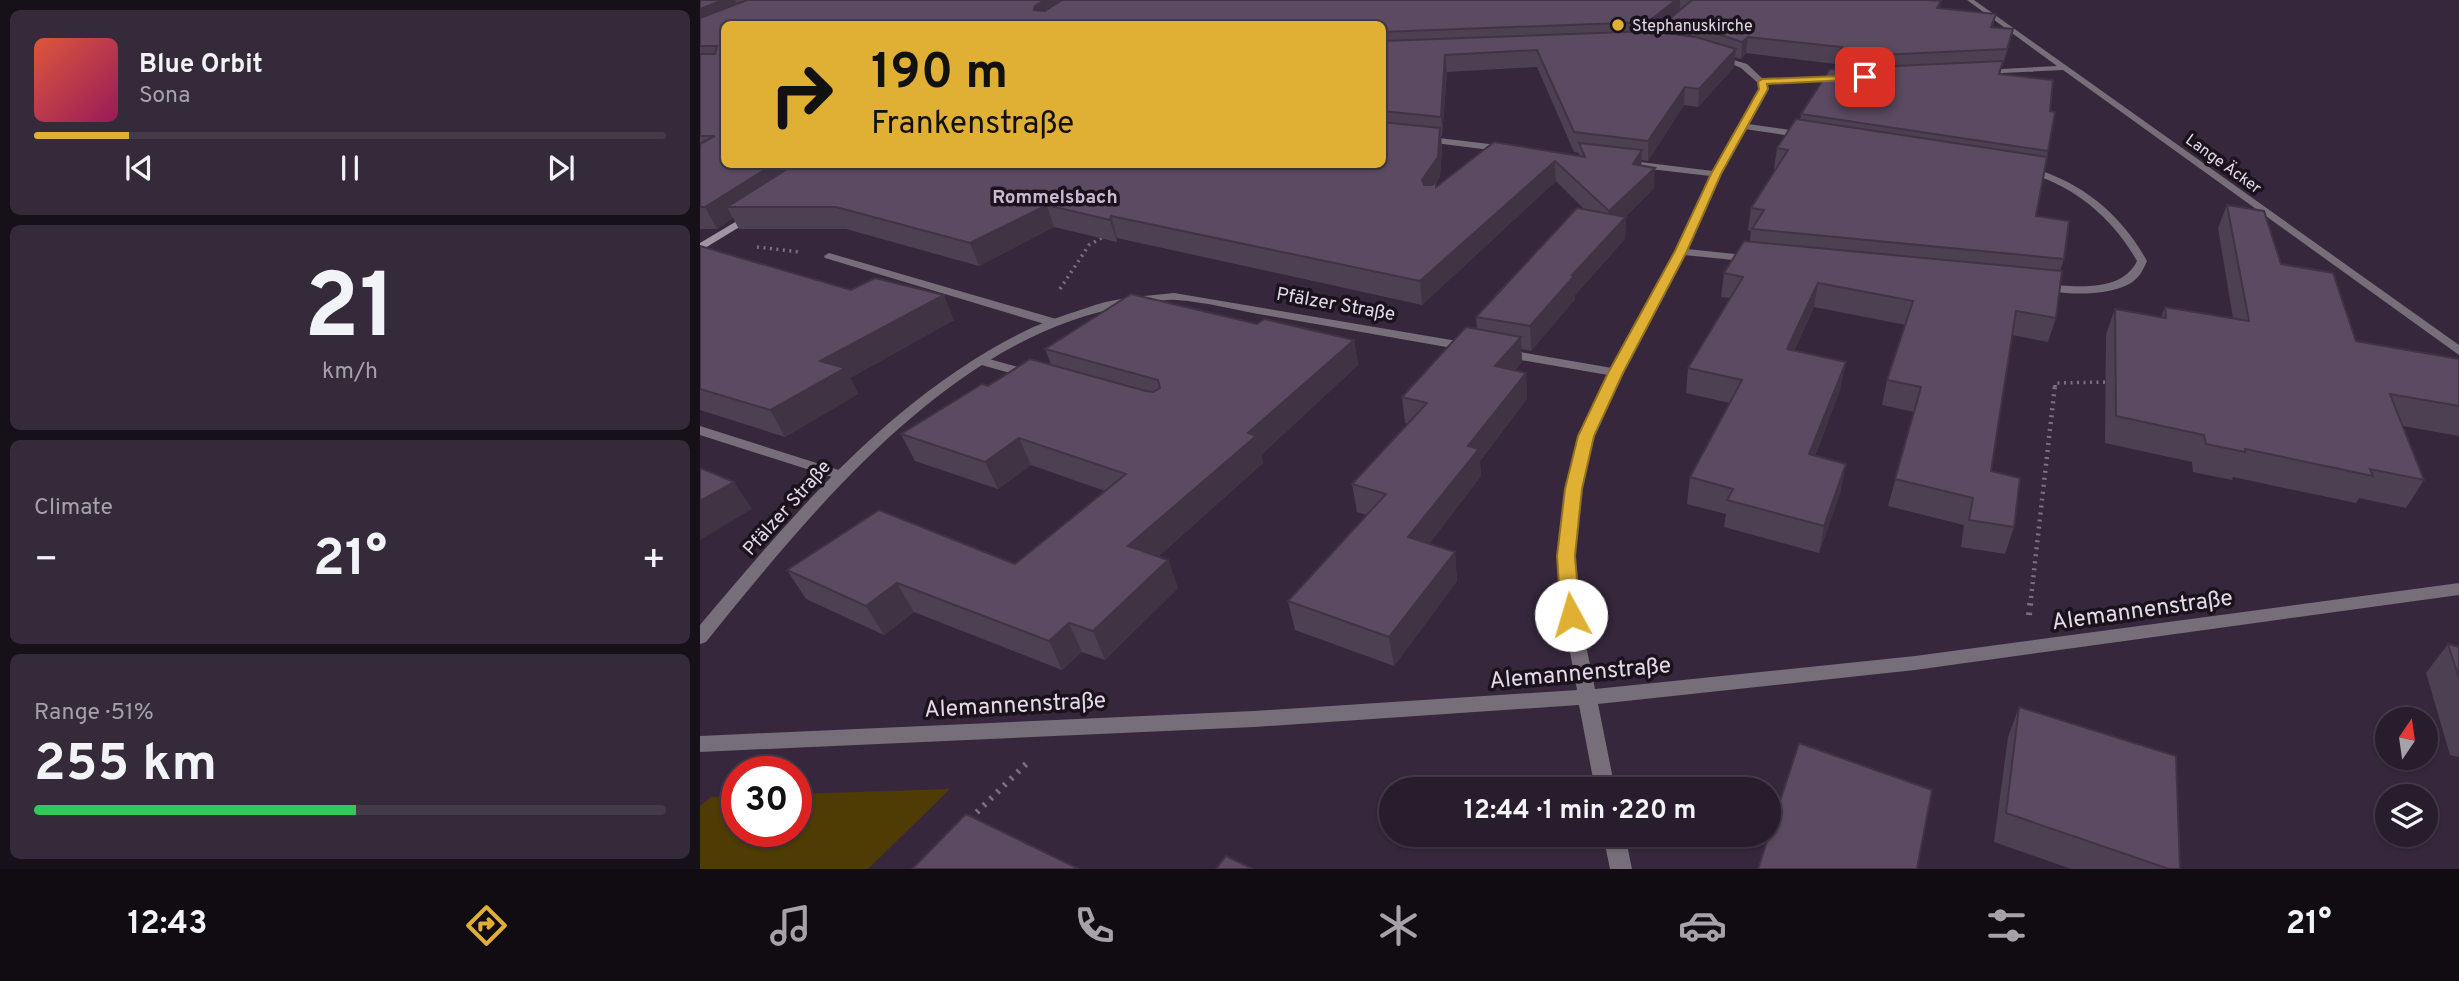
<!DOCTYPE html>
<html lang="en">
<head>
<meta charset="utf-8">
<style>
	body { margin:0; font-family:Overpass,sans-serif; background:#342a39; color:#f1f3f6; height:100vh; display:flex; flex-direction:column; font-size:26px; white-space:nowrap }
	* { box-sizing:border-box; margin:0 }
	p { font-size:23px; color:#a5a2aa }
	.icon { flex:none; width:38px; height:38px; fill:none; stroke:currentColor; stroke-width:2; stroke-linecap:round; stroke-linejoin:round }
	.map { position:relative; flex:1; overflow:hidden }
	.drawer { display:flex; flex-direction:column; gap:10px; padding:10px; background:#161019; width:700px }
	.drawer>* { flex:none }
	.banner { position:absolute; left:21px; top:21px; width:665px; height:147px; border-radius:10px; box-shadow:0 2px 5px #0004,0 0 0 2px #443b49; background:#dfb034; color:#111; overflow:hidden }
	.needle { width:46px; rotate:13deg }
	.fabs { position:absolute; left:1675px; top:707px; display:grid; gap:14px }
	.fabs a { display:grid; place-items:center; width:63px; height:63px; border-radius:50%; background:#281d2d; box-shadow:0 2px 5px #0004,0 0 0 2px #443b49; font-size:35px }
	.speed { position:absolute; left:21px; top:756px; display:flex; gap:14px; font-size:35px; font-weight:700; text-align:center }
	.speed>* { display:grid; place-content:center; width:91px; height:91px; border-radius:50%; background:#281d2d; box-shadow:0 2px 5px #0004,0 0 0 2px #443b49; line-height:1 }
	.speed .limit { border:10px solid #d22; background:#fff; color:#111 }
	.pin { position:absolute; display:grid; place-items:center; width:60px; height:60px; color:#fff; margin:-30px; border-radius:14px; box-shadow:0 4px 10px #0006 }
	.me { position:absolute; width:77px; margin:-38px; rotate:354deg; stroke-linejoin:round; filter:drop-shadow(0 0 5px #0008) }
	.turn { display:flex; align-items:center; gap:24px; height:147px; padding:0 35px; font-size:32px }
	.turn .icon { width:91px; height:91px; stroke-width:2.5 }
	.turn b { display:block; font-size:49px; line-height:60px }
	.big { font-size:52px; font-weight:700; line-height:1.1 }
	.drawer .tile { flex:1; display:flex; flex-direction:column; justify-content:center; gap:10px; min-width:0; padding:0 24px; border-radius:10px; background:#342a39 }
	.drawer .dial { align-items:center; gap:0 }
	.dial b { font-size:91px; line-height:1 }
	.song { display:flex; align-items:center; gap:21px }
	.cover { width:84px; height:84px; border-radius:10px; background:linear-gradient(135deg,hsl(10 70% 55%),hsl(330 70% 35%)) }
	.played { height:7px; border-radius:4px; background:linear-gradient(90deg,#dfb034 15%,#443b49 15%) }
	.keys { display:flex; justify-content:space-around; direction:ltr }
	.heat { display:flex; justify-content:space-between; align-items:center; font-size:38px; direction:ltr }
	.charge { height:10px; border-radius:5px; background:linear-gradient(90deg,#34c759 51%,#443b49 0) }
	.trip { position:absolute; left:679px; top:777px; width:402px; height:70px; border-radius:35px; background:#281d2d; box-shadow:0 2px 5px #0004,0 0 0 2px #443b49; font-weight:700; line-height:70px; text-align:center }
	.dock { display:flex; height:112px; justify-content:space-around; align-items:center; background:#100c12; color:#a5a2aa }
	.dock .icon { width:49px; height:49px }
	.dock .current { color:#dfb034 }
	.dock b { font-size:32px; color:#f1f3f6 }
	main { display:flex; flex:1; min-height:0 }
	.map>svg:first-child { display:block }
	.green { fill:#4f3b04 }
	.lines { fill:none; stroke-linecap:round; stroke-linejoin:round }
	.path-far2 { stroke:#7c6f82; stroke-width:3.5; stroke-dasharray:2 4.5; stroke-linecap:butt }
	.path-far1 { stroke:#7c6f82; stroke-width:4.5; stroke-dasharray:2 5; stroke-linecap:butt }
	.path { stroke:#7c6f82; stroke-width:6; stroke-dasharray:2.5 7; stroke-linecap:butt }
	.lane { fill:#766e79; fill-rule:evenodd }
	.street { fill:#766e79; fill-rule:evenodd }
	.secondary { fill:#a093a4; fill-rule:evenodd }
	.wall { fill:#4e4053; fill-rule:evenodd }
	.shaded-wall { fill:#403444 }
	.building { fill:#5b4a61; stroke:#403444; stroke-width:2 }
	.route { fill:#dfb034; stroke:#917222; stroke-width:2 }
	.poi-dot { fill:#dfb034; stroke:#1a131c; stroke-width:2.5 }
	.labels { text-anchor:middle; stroke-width:7; stroke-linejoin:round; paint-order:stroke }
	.far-poi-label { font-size:16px; fill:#e3d9e7; stroke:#1a131c; text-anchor:start }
	.far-street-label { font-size:16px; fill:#e3d9e7; stroke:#1a131c }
	.far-quarter-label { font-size:19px; font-weight:bold; fill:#cbb8d2; stroke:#1a131c }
	.street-label { font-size:19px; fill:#e3d9e7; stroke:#1a131c }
	.near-street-label { font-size:23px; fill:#e3d9e7; stroke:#1a131c }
</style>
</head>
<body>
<main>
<section class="drawer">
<div class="tile">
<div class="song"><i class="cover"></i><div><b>Blue Orbit</b><p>Sona</p></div></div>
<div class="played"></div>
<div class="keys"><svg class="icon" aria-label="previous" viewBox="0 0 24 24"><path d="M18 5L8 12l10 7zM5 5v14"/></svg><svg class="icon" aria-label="pause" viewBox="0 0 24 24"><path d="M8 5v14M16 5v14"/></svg><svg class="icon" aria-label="next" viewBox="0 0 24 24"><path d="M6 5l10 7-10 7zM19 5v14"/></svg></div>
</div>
<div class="tile dial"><b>21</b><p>km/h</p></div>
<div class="tile"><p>Climate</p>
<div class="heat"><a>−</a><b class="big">21°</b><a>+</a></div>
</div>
<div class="tile"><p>Range · 51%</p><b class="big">255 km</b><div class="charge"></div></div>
</section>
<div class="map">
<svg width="1759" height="869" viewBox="0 0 1759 869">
	<rect width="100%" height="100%" fill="#36273c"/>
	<path class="green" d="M250 789 168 869H0V806L11 797 37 796V831H96V794Z"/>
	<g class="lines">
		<g class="path-far2">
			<path d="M57 247 100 252"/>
			<path d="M360 289 389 245 405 236"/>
			<path d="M1355 387V383L1410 382"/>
		</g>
		<path class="path-far1" d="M1331 598 1355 385"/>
		<g class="path">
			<path d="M1329 615 1331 596"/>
			<path d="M270 819 326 764"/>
		</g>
		<g class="lane">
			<path d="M129 253 356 319 358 322 352 326 348 325 125 258 124 256Z"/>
			<path d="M282 357 336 372 337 375 331 379 278 364 276 361 278 358Z"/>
			<path d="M0 426 145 472 147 475 140 480 135 478 0 435Z"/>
		</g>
		<g class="street">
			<path d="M1267 0H1274L1759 345V355L1363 70 1281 74V70H1284L1357 66Z"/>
			<path d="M1014 54 1047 64 1064 80 1142 76 1146 78 1142 80 1066 84 1067 89 1048 124 1104 132 1108 135 1104 138 1045 129 1021 174 987 249 1054 256 1059 259 1054 262 984 255 907 403 886 460 874 556 876 597 895 689 1215 656 1759 583V595L1215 670 898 704 915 789H895L879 705 554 727 0 752V736L554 711 877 690 860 597 858 556 872 460 893 403 908 375 803 357 797 353 803 349 912 368 976 251 1010 176 924 166 919 163 924 160 1013 171 1059 89 1058 83 1041 68 1014 56Z"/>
			<path d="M722 136 806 146 810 149 806 152 719 141 718 139Z"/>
			<path d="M1328 167C1381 181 1421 214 1447 261 1443 270 1440 277 1431 283 1406 297 1365 295 1338 289L1336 287 1342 284C1372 286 1421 294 1437 261 1412 217 1373 185 1325 172V168Z"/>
			<path d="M474 293 769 343 775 347 769 351C703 339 637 328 570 316 539 311 507 302 476 300 461 299 444 304 429 306 253 334 112 511 6 642L0 644V625C94 513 192 397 325 331 347 320 372 313 395 305 420 297 448 296 474 293Z"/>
			<path d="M903 835H925L932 869H910Z"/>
		</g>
		<path class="secondary" d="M52 212 56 213V217L0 251V243Z"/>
	</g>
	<g class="wall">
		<path d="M0 0H1227L1241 1 1239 8 1293 27 1309 46 1300 74 1350 111 1348 151 1336 216 1364 259 1360 271 1356 318 1348 342 1312 335 1291 471 1314 527 1305 554 1261 547 1264 525 1188 506 1214 412 1182 405 1187 380 1206 325 1114 307 1094 351 1141 387 1115 456 1141 490 1119 553 1024 527 1026 514 987 504 990 477 1030 403 986 393 988 368 1030 298 1021 297 1024 273 1050 241 1051 231 1048 230 1051 208 1076 169H1074L1077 148 1100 120 1101 114 1134 69 1135 64 1046 53 1041 59 1035 57 1034 67 998 107 984 105 948 161 941 160V165L954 188 926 216 925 239 875 295V299L831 351 821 349 822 362 815 370 826 373 827 399 780 461 781 476 729 544 755 552 757 581 694 666 595 630 588 601 667 515 657 512 652 484 707 424 705 423 702 397 777 329 776 317 884 209 856 181 722 305 417 238V242L354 227 279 266 146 229H39L33 218 17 229H0ZM24 24H682V164H24ZM963 25V33L955 32ZM837 67 874 152 879 153V156L736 186V183L740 177 742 148 741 136H742L747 72Z"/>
		<path d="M1527 205 1581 264 1656 341 1759 359V436L1703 426 1724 480 1706 508 1659 498 1656 503 1533 477 1532 480 1493 472 1492 462 1405 443 1406 334 1415 309 1461 317 1465 307 1533 318 1518 228Z"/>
		<path d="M0 246 254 320 150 378 158 394 85 437 0 410Z"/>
		<path d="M557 324 654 340 658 365 561 455 563 463 459 556 468 560 478 588 405 660 382 652 362 670 214 612 184 635 106 599 87 570 315 564 405 491 331 465 298 489 215 461 201 434 288 386 351 364 345 349Z"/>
		<path d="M1748 644 1759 647V757L1750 755 1726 673Z"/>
		<path d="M1319 707 1480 869H1371L1294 842 1308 737Z"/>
	</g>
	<g class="shaded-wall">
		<path d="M23 0H35L41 11 0 28V9Z"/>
		<path d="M345 0H373L340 22 334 10 335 6Z"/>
		<path d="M976 0H980V12L963 24V25L947 38 948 22Z"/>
		<path d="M1313 29 1309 46 1302 66 1307 49Z"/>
		<path d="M1048 37 1046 53 1041 59 1042 42Z"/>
		<path d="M1036 49 1034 67 998 107 999 89Z"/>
		<path d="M745 55 747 72 742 136 741 117Z"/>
		<path d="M985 87 984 105 948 161V141Z"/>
		<path d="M740 128 742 148 740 177 736 183 738 203 724 201 722 180Z"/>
		<path d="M942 150 941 171 933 164Z"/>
		<path d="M855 161 856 181 722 305 720 281Z"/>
		<path d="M74 164H116L27 207 33 218 17 229 5 207Z"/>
		<path d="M955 168 954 188 909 233V211Z"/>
		<path d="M347 205 354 227 279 266 270 243Z"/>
		<path d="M411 216 417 238V242L410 220Z"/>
		<path d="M926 217 925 239 875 295V299L831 351 830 326 872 275Z"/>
		<path d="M1118 283 1114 307 1083 374 1087 349Z"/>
		<path d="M244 295 254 320 150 378 158 394 85 437 70 410 120 361Z"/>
		<path d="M821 337 822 362 796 392 795 366Z"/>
		<path d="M654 340 658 365 561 455 563 463 439 574 428 546 548 433Z"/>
		<path d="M1146 362 1141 387 1105 481 1109 454Z"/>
		<path d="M826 373 827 399 780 461 781 476 712 566 708 537 768 446Z"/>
		<path d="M319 438 331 465 298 489 285 462Z"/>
		<path d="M1146 464 1141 490 1119 553 1124 526Z"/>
		<path d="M34 482 52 509 0 540V501Z"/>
		<path d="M755 552 757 581 694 666 689 637Z"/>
		<path d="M468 560 478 588 405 660 393 631Z"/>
		<path d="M197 583 214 612 184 635 166 606Z"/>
		<path d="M369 623 382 652 362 670 349 641Z"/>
	</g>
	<g class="building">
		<path d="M0 0H23L0 9Z"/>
		<path d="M47 0H345L335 6 334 10 345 11 362 0H976L948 22 682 32V24H24V164H74L5 207H0V144L15 136H0V54H15L17 46H0V18Z"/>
		<path d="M992 0H1227L1241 1 1237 8 1296 14 1291 27 1313 29 1307 49 1136 57 1142 47 1048 37 1042 42 1002 29 963 24Z"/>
		<path d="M952 31 996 37 1036 49 999 89 985 87 948 141 874 132 837 50 745 55 741 117 682 111V41Z"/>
		<path d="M1303 61 1299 74 1353 80 1350 111 1355 112 1348 151 1101 114 1130 69Z"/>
		<path d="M1096 119 1347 157 1336 216 1369 221 1364 259 1052 229 1064 210 1051 208 1088 150 1077 148Z"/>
		<path d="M682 122 740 128 738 157 722 180 724 185H732L736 182V187L794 142 885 157 879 143 942 150 933 164 955 168 909 211 855 161 720 281 411 216 410 220 347 205 270 243 136 207H27L95 164H682Z"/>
		<path d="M1527 205 1564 211 1581 264 1633 273 1656 341 1759 359V406L1690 394 1724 480 1670 469 1673 476 1545 449V452L1506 444 1504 435 1416 416 1415 309 1466 318 1465 307 1549 321Z"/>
		<path d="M877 208 926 217 872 275H875L830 326 776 317Z"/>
		<path d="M1044 241 1362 271 1356 318 1316 311 1291 471 1320 478 1314 527 1269 520 1273 498 1195 479 1221 387 1187 380 1213 301 1118 283 1087 349 1146 362 1109 454 1146 464 1124 526 1027 500 1033 489 990 477 1042 380 988 368 1043 277 1024 273Z"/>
		<path d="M0 246 151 290 175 278 244 295 120 361 145 368 70 410 0 389Z"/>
		<path d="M431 294 557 324 564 319 654 340 548 433 556 436 428 546 468 560 393 631 369 623 349 641 197 583 166 606 87 570 179 510 315 564 426 474 319 438 285 462 201 434 282 384 288 386 330 359 446 391 453 392 460 388 458 380 345 349Z"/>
		<path d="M766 327 821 337 795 366 826 373 768 446 779 449 708 537 755 552 689 637 588 601 686 494 652 484 727 403 702 397Z"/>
		<path d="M0 468 34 482 0 501Z"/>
		<path d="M1748 644 1759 647V678Z"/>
		<path d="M1319 707 1476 756 1480 869H1469L1306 813Z"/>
		<path d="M1099 743 1232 790 1217 869H1058Z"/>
		<path d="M266 814 379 869H212Z"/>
		<path d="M526 856 553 869H516Z"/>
	</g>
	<path class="route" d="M1165 75 1168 79 1067 84 1068 89 1021 174 987 251 923 373 894 436 882 489 875 556 880 615 878 621 871 623 864 621 861 615 857 556 865 489 878 436 908 373 975 251 1011 174 1059 89 1058 82 1062 79Z"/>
	<circle class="poi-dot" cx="918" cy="25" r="7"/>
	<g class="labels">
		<g class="far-poi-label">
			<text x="932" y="31">Stephanuskirche</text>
		</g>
		<g class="far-street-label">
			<text transform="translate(1524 163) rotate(36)" y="6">Lange Äcker</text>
		</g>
		<g class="far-quarter-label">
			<text x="355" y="203">Rommelsbach</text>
		</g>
		<g class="street-label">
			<text transform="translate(636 303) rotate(10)" y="7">Pfälzer Straße</text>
			<text transform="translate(86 507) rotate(-48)" y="7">Pfälzer Straße</text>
		</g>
		<g class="near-street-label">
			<text transform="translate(1442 609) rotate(-8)" y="8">Alemannenstraße</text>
			<text transform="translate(880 672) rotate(-5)" y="8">Alemannenstraße</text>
			<text transform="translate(315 704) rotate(-3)" y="8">Alemannenstraße</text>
		</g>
	</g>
</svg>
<div class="fabs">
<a><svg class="needle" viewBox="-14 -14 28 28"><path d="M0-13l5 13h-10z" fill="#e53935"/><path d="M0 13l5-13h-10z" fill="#a5a2aa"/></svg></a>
<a><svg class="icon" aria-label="layers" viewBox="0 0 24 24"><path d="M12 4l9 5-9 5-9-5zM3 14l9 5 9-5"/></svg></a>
</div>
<div class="speed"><div class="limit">30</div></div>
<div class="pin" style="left:1165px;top:77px;background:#d93025"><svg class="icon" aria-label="arrive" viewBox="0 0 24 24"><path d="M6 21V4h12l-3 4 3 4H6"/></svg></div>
<svg class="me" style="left:871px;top:615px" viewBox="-20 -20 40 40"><circle r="19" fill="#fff"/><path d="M0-13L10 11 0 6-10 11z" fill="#dfb034"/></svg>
<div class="trip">12:44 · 1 min · 220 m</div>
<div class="banner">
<div class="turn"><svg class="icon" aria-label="right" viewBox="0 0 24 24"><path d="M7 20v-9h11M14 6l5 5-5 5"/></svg><div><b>190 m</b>Frankenstraße</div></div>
</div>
</div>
</main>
<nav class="dock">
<b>12:43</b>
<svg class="icon current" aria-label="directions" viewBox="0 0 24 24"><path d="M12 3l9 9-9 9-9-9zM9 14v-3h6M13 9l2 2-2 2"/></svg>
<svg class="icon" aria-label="music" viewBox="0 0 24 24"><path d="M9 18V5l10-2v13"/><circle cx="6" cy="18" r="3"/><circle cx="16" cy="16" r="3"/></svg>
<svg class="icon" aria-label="phone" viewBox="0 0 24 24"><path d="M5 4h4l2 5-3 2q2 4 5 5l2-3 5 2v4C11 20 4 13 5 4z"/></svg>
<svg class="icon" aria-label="climate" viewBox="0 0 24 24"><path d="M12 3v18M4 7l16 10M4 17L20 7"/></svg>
<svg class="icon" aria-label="car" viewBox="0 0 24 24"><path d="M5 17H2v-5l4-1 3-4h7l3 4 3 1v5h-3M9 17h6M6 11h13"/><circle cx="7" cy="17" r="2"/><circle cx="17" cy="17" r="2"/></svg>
<svg class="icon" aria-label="filters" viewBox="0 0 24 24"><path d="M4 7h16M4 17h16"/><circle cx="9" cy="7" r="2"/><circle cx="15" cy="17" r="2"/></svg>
<b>21°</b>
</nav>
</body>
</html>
